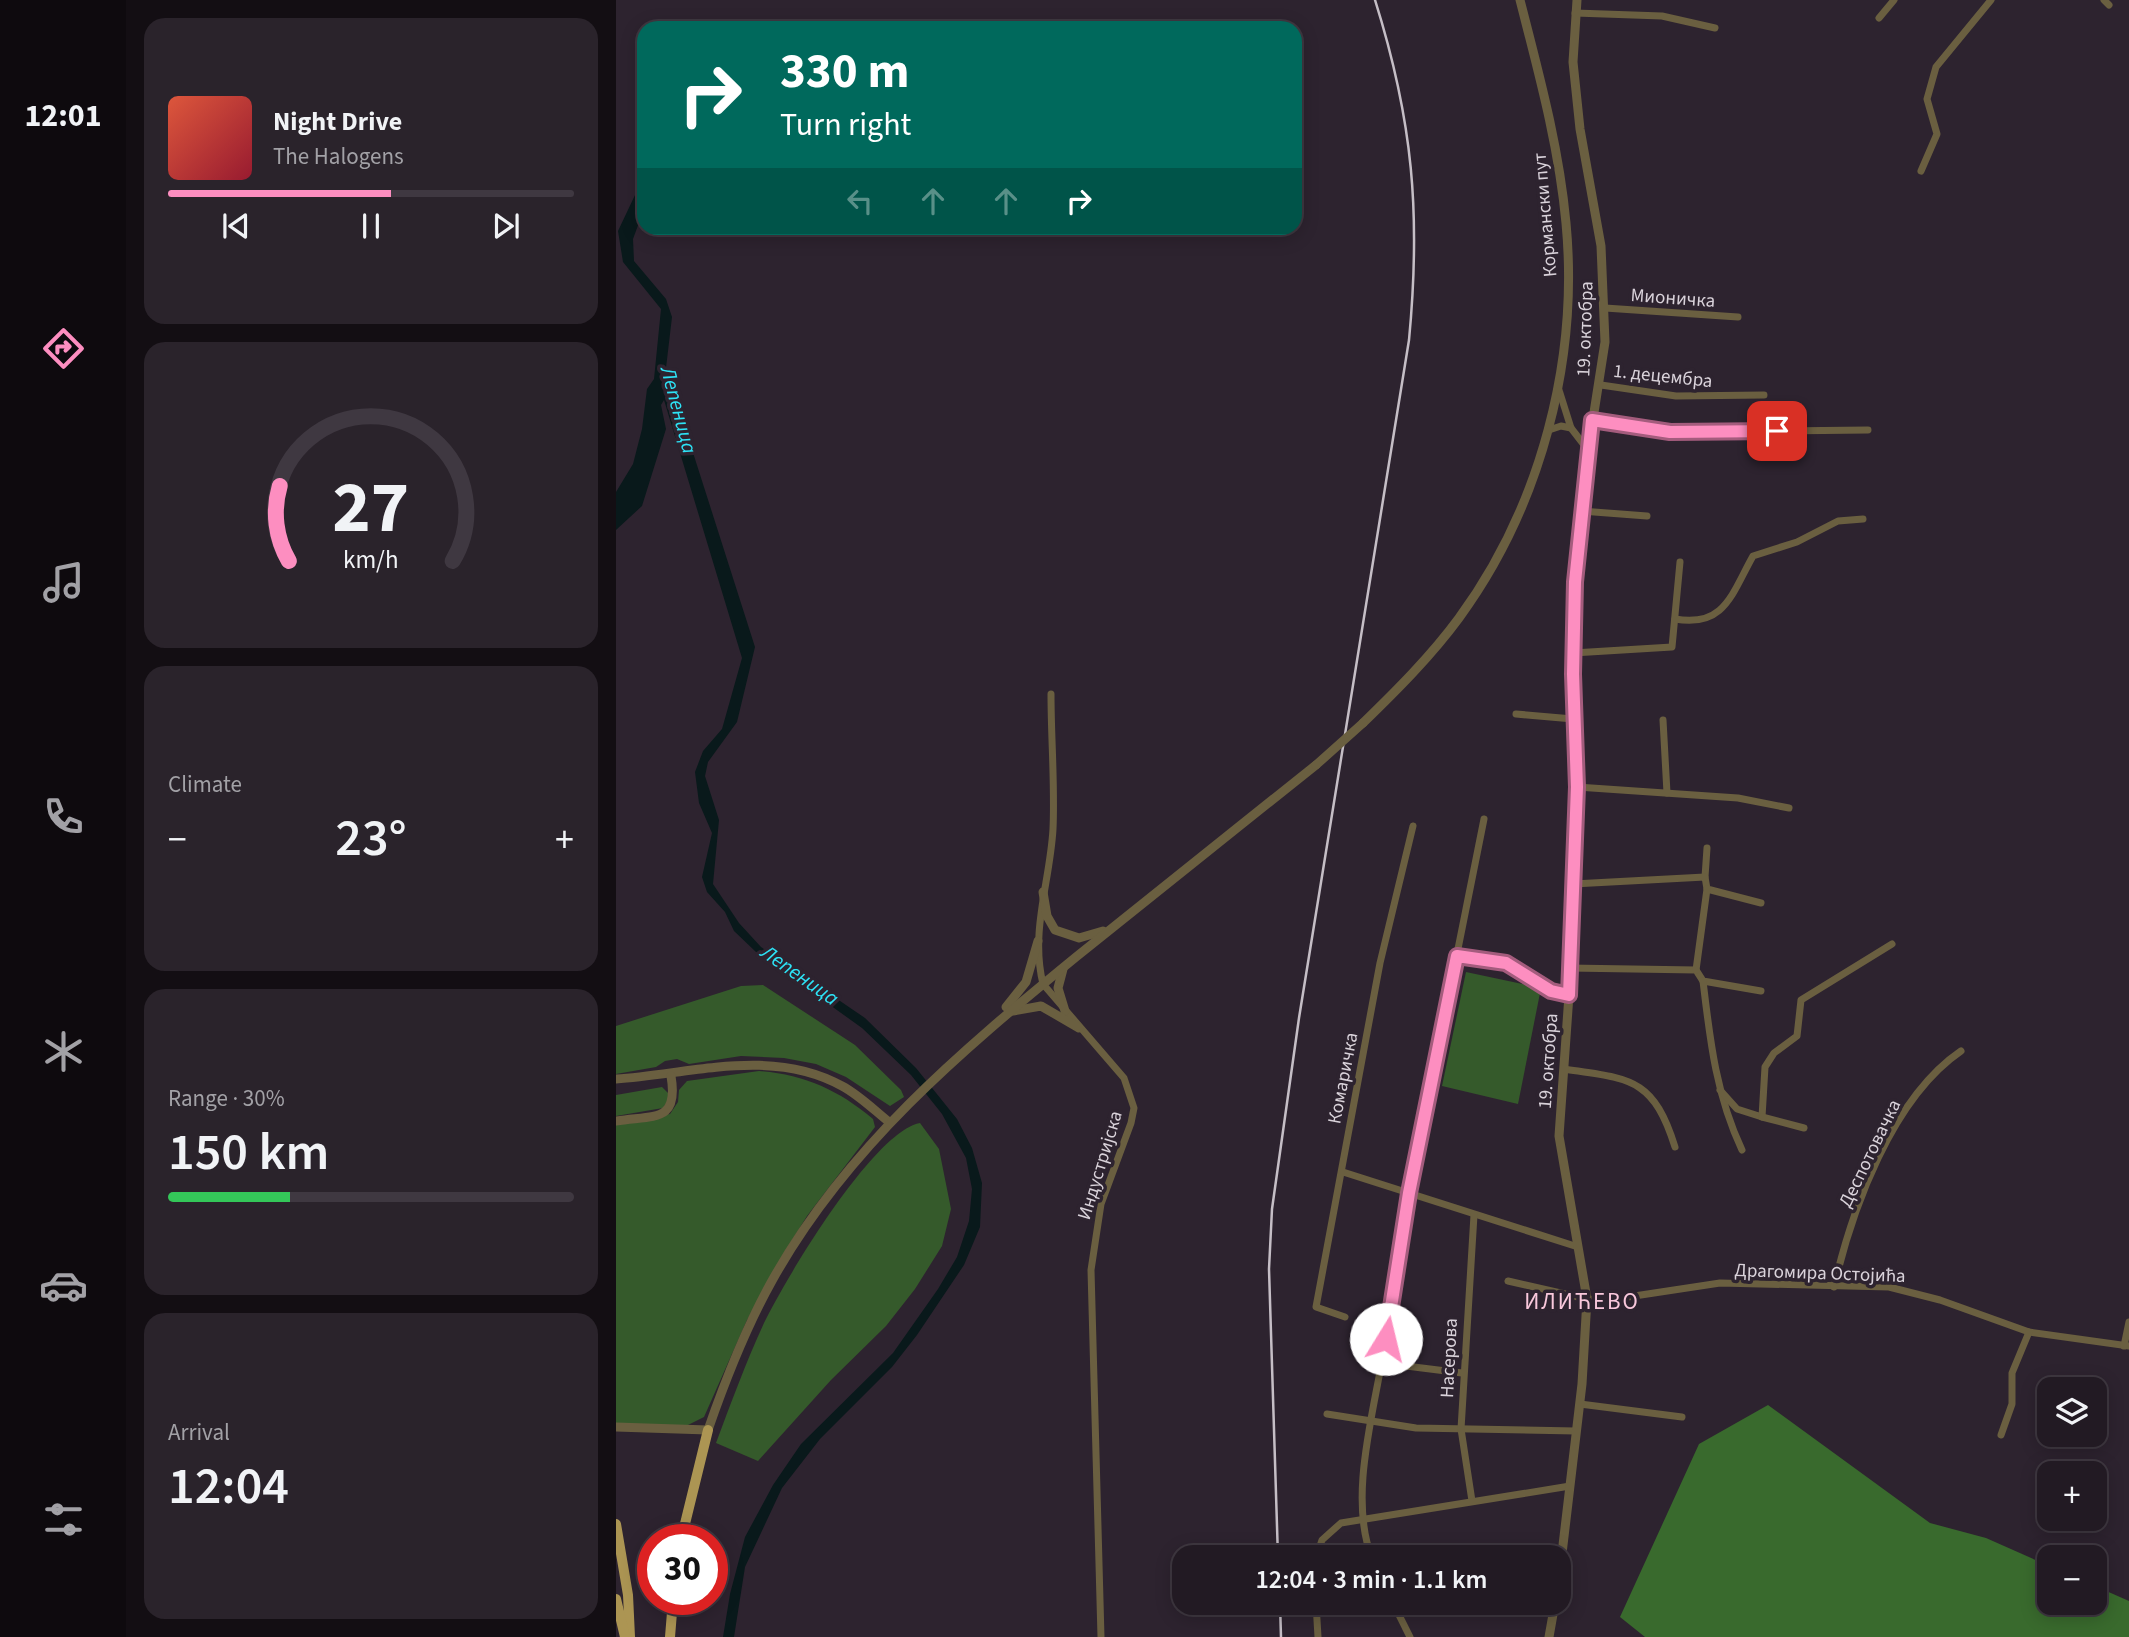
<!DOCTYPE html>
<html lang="en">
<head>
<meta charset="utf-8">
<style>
	body { margin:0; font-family:"Source Sans 3",sans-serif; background:#2a232b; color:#f1f3f6; height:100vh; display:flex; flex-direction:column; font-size:26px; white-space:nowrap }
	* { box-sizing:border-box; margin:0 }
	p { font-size:23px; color:#a2a1a6 }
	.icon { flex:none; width:38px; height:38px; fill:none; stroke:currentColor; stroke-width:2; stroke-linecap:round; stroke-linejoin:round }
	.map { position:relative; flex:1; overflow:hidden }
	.panel { display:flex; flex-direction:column; gap:18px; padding:18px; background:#130e13; width:490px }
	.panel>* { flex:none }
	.guide { position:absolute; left:21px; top:21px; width:665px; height:214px; border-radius:21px; box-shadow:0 4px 18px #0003,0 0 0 2px #3f3841; background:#00695c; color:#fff; overflow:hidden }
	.tools { position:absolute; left:1421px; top:1377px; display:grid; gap:14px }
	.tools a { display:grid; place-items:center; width:70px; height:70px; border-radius:14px; background:#221a23; box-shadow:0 4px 18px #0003,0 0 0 2px #3f3841; font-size:35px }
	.speed { position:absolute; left:21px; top:1524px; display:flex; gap:14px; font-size:35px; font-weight:700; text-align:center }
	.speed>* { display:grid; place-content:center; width:91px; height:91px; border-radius:50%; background:#221a23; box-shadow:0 4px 18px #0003,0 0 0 2px #3f3841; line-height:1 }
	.speed .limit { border:10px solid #d22; background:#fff; color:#111 }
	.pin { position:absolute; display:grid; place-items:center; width:60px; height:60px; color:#fff; margin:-30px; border-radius:14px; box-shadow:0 4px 10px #0006 }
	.me { position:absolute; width:77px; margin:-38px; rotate:9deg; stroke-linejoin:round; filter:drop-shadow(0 0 5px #0008) }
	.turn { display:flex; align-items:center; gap:24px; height:147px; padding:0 28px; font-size:32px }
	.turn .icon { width:91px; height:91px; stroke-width:2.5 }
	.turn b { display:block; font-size:49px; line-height:60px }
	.lanes { display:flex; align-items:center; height:66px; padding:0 28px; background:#0003; justify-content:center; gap:35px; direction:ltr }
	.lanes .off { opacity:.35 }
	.big { font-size:52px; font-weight:600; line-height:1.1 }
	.panel .widget { flex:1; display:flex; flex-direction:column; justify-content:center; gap:10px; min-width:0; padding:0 24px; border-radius:21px; background:#2a232b }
	.panel .dial { align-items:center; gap:0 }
	.dial svg { height:182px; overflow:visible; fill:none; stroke:#3f3841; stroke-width:7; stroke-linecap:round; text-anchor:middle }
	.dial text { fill:#f1f3f6; stroke:none }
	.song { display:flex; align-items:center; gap:21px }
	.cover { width:84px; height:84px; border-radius:10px; background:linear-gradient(135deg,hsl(10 70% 55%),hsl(350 70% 35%)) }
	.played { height:7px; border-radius:4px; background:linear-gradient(90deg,#fd8ec0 55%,#3f3841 55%) }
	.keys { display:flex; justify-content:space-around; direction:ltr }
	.heat { display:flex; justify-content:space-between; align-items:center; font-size:38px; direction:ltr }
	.charge { height:10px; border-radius:5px; background:linear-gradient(90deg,#34c759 30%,#3f3841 0) }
	.trip { position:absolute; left:556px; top:1545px; width:399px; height:70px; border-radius:21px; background:#221a23; box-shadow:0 4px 18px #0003,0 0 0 2px #3f3841; font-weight:600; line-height:70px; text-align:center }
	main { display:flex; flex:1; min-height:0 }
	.dock { display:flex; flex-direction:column; width:126px; justify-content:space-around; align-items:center; background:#0e0a0e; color:#a2a1a6 }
	.dock .icon { width:49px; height:49px }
	.dock .on { color:#fd8ec0 }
	.dock b { font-size:32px; color:#f1f3f6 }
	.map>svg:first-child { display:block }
	.green { fill:#355a2b }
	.forest { fill:#396a2d }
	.water { fill:#09191b }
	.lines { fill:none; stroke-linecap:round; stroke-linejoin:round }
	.minor { stroke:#6a5f40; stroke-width:7 }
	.tertiary { stroke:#6a5f40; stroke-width:9 }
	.primary { stroke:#ac9553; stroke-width:10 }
	.rail { stroke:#c5bec6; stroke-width:2.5 }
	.tertiary-bridge { stroke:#6a5f40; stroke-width:9 }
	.route-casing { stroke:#a45c7d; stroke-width:18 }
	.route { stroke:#fd8ec0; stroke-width:12 }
	.labels { text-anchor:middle; stroke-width:7; stroke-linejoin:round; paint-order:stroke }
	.street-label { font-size:19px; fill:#d9d2da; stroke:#2d232f }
	.water-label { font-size:21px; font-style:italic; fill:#2de3f6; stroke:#2d232f }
	.quarter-label { font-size:23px; letter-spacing:2px; fill:#f9c8dc; stroke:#2d232f }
</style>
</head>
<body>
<main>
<nav class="dock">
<b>12:01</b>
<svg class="icon on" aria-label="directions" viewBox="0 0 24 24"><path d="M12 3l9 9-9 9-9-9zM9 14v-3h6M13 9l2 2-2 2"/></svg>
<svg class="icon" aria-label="music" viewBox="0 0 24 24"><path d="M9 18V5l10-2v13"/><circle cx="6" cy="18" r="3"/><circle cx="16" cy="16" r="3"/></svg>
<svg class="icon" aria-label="phone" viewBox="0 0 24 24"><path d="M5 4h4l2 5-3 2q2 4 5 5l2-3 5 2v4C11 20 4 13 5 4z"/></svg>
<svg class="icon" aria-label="climate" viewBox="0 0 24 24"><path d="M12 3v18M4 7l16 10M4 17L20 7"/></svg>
<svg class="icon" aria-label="car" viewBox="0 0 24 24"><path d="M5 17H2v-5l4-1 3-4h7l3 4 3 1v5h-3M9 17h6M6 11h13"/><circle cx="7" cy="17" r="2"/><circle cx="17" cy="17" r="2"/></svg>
<svg class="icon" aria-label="filters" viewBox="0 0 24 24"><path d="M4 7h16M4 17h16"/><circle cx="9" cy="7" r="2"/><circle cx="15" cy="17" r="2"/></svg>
</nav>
<section class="panel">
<div class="widget">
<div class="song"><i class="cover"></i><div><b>Night Drive</b><p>The Halogens</p></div></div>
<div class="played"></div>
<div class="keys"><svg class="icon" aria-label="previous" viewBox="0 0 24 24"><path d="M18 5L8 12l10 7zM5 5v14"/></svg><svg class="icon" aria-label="pause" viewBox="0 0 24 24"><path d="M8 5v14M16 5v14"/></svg><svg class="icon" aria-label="next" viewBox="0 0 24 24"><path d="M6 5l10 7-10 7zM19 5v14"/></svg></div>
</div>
<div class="widget dial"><svg viewBox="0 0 100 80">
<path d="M14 69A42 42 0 1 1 86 69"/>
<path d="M14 69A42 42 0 0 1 10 36" stroke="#fd8ec0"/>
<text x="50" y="56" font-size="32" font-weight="700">27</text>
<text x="50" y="72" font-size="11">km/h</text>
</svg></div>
<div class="widget"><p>Climate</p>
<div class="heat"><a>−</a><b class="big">23°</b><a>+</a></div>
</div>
<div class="widget"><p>Range · 30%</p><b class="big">150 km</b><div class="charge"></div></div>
<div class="widget"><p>Arrival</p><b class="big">12:04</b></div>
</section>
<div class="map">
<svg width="1513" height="1637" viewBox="0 0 1513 1637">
	<rect width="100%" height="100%" fill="#2d232f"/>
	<g class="green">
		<path d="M850 972 925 988 902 1104 826 1086Z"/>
		<path d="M147 985 239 1045 285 1090 288 1097 274 1106 230 1077 200 1064 168 1058 125 1056 73 1064 61 1059 49 1061 40 1067 0 1074V1026L125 986Z"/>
		<path d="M143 1071C187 1074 223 1090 257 1119L259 1127 191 1216 168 1253 131 1320 88 1417 70 1426 0 1424V1124L54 1114 62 1102 63 1090 71 1081Z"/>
		<path d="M46 1087 55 1096 47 1108 0 1116V1095Z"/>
		<path d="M304 1123 323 1149 335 1209 326 1246 299 1289 270 1326 215 1380 142 1461 100 1443C115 1403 130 1362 148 1323 170 1278 257 1132 304 1123Z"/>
	</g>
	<path class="forest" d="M1152 1405 1314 1523 1370 1538 1433 1566V1603H1479V1586L1513 1601V1637H1029L1004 1617 1083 1444Z"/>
	<path class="water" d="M28 176V209L17 239 18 261 50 299 56 317 50 368 139 647 121 722 92 762 89 776 103 820 97 884 123 923 145 947 249 1018 300 1068 341 1119 356 1148 366 1183 364 1227 348 1265 301 1335 276 1367 204 1439 166 1488 129 1567 118 1637H107L114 1594 129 1537 157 1485 185 1444 277 1353 322 1289 341 1257 353 1221 356 1189 350 1158 326 1114 295 1075 246 1028 140 952 118 931 109 912 91 892 86 877 96 833 83 803 79 772 87 751 106 729 126 658 48 400 45 405 50 429 26 506 0 530V492L17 464 26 429 31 389 38 379 45 309 7 262 2 231Z"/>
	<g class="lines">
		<g class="minor">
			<path d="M1488 0 1493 5"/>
			<path d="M959 13 1046 16 1099 28"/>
			<path d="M1263 18 1278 0"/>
			<path d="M1305 171 1321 134 1311 99 1320 67 1375 0"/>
			<path d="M989 308 1122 317"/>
			<path d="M985 385 1060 396 1148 395"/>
			<path d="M943 390 955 428"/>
			<path d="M976 420 1054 432 1252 430"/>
			<path d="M933 430 945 426 955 428 972 450"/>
			<path d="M965 511 1031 516"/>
			<path d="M1059 619C1109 628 1116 593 1137 556L1181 542 1222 521 1247 519"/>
			<path d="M957 653 1056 647 1064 562"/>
			<path d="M435 694C435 739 439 785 437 829 434 882 414 931 427 984L508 1078 518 1108 515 1123 485 1204 475 1270 485 1637"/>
			<path d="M900 714 957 719"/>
			<path d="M1047 720 1051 793"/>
			<path d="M961 787 1122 798 1173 808"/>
			<path d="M1089 877 1091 848"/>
			<path d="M957 884 1089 877 1091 889 1145 903"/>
			<path d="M841 956 890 963 935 991 953 995"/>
			<path d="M953 968 1080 970 1087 981 1145 991"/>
			<path d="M1080 970 1091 889"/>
			<path d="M1087 981C1094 1040 1100 1095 1126 1150"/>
			<path d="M948 1069C1014 1079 1037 1077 1059 1147"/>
			<path d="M1104 1090 1121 1109 1146 1117 1149 1067 1158 1053 1181 1036 1185 1000 1276 944"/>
			<path d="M1146 1117 1188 1128"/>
			<path d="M727 1172 962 1247"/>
			<path d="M892 1281 971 1299 992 1300 1104 1283 1273 1287 1324 1300 1413 1332 1513 1346"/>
			<path d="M1218 1287C1236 1209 1276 1098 1345 1051"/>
			<path d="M729 1317 700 1307 764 963 797 826"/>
			<path d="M1508 1346 1513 1322"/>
			<path d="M766 1363 846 1373"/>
			<path d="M964 1404 1066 1417"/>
			<path d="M711 1414 800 1428 960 1431"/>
			<path d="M1385 1435 1396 1404V1373L1413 1332"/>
			<path d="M856 1501 845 1429 858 1215"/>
			<path d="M700 1558 706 1540 725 1523 954 1486"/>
			<path d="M756 1558C732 1498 758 1412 768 1349 796 1171 833 995 868 819"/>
			<path d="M700 1603 702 1637"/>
			<path d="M777 1603 794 1637"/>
		</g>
		<g class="tertiary">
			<path d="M747 723C781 690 815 656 843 618 925 506 963 360 950 223 943 147 923 74 904 0"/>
			<path d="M427 892 431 916 439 930 463 938 487 931"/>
			<path d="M447 969 442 988 449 1011"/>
			<path d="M390 1007 410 982 422 941"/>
			<path d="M397 1011 425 1006 463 1028"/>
			<path d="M0 1079C75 1074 156 1047 226 1086 243 1095 258 1110 273 1122"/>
			<path d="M0 1121C38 1115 63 1123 55 1076"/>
			<path d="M0 1427 92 1430C110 1378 130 1327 157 1279 231 1147 344 1052 460 957 539 893 620 829 700 765"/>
			<path d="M943 1579 966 1384 971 1299 943 1136 953 995 961 787 957 674 959 582 972 451 989 342 985 246 964 129 957 62 961 0"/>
			<path d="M933 1637 939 1603"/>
		</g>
		<g class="primary">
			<path d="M0 1524 12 1595 14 1637"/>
			<path d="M65 1540 92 1430"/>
			<path d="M0 1599 9 1637"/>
			<path d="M54 1637 57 1600"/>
		</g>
		<g class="rail">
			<path d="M662 1558 653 1269 656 1209 683 1018 793 340C805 214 797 121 759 0"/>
			<path d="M664 1603 665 1637"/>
		</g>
		<path class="tertiary-bridge" d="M700 765 747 723"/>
	</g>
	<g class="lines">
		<g class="route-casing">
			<path id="route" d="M770 1339 793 1193 841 956 890 963 935 991 953 995 961 787 957 674 959 582 976 420 1054 432 1161 431"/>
		</g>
		<use href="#route" class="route"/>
	</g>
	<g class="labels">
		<g class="street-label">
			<text transform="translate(928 215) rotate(-95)" y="7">Кормански пут</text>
			<text transform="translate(1057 297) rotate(4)" y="7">Мионичка</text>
			<text transform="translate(968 329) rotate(-88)" y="7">19. октобра</text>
			<text transform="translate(1047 375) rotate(6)" y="7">1. децембра</text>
			<text transform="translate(931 1061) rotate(-86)" y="7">19. октобра</text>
			<text transform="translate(726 1078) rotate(-79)" y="7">Комаричка</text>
			<text transform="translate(1253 1153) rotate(-64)" y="7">Деспотовачка</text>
			<text transform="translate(483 1165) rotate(-73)" y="7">Индустријска</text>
			<text transform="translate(1204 1272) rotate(2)" y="7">Драгомира Остојића</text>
			<text transform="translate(832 1358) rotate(-87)" y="7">Насерова</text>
		</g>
		<g class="water-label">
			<text transform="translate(63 410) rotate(75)" y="7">Лепеница</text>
			<text transform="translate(184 975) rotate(35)" y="7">Лепеница</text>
		</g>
		<g class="quarter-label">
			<text x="966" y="1309">ИЛИЋЕВО</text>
		</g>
	</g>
</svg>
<div class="tools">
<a><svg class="icon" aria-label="layers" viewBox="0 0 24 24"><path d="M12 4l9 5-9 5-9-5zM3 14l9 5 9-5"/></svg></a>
<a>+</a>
<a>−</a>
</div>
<div class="speed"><div class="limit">30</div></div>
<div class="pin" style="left:1161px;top:431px;background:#d93025"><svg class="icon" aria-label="arrive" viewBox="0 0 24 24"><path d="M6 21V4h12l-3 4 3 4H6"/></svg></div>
<svg class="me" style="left:770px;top:1339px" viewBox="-20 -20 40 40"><circle r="19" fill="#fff"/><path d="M0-13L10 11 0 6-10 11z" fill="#fd8ec0"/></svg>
<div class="trip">12:04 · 3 min · 1.1 km</div>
<div class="guide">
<div class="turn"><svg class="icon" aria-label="right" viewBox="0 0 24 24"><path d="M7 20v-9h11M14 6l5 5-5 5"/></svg><div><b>330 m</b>Turn right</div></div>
<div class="lanes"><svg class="icon off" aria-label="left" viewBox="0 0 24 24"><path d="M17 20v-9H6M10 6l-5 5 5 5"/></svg><svg class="icon off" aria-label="ahead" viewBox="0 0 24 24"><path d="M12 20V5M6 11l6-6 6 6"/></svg><svg class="icon off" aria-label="ahead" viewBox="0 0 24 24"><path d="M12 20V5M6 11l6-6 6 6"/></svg><svg class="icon" aria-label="right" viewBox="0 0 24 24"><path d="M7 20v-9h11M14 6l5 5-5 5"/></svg></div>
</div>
</div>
</main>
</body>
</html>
